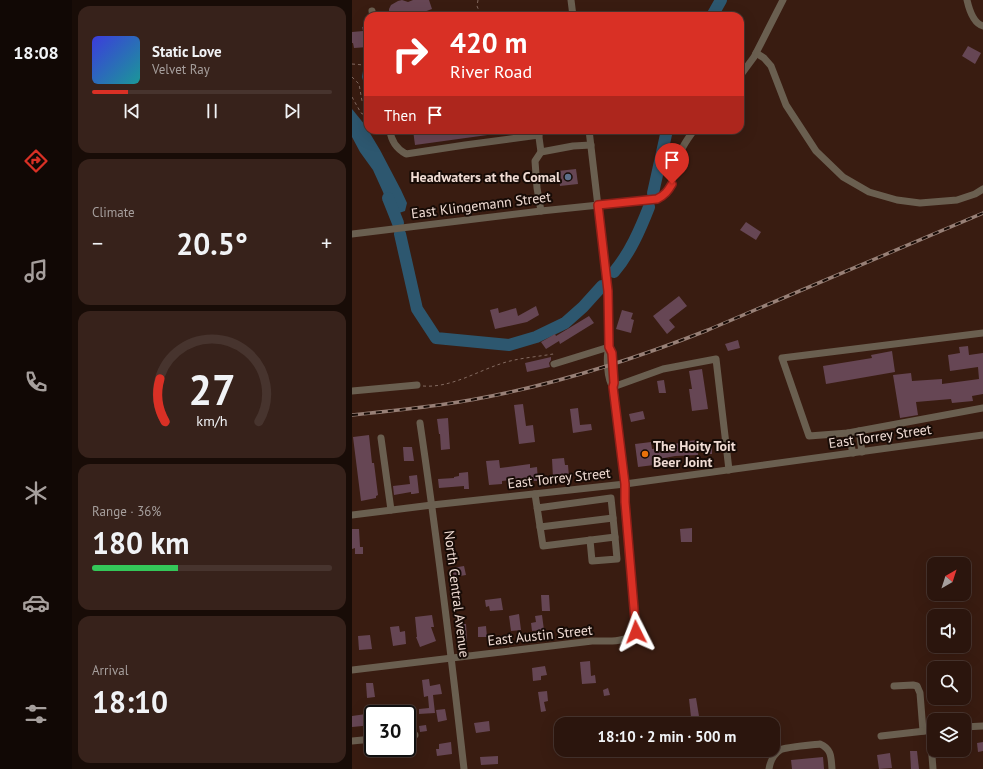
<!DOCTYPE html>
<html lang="en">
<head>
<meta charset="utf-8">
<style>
	body { margin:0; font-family:"PT Sans",sans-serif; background:#37221b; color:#f1f3f6; height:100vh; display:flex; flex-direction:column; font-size:15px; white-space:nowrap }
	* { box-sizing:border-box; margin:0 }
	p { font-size:13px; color:#a69f9d }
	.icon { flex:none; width:22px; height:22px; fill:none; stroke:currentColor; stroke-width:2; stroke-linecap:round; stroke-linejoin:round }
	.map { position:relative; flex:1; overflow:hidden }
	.side { display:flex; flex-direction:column; gap:6px; padding:6px; background:#180c07; width:280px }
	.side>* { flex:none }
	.top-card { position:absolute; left:12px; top:12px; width:380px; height:122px; border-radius:12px; box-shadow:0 4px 16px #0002,0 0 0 1px #47342e; background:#d93025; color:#fff; overflow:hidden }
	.needle { width:26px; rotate:39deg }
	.buttons { position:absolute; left:575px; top:557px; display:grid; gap:8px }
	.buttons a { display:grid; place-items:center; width:44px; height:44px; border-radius:8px; background:#2b150d; box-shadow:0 4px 16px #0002,0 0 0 1px #47342e; font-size:20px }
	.speed { position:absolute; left:12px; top:705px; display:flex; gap:8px; font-size:20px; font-weight:700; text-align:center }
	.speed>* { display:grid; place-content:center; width:52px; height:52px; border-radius:50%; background:#2b150d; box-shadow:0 4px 16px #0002,0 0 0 1px #47342e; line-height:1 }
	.speed .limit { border:2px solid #111; border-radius:6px; background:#fff; color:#111 }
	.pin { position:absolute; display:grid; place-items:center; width:34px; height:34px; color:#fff; margin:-41px -17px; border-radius:50% 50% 50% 0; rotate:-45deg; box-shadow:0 0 4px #0007 }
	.pin .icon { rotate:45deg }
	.me { position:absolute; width:44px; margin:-22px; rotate:357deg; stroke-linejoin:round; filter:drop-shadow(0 0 3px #0008) }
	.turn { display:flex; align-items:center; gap:14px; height:84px; padding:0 20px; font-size:18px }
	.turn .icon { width:52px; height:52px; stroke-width:2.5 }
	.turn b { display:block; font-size:28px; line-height:34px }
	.then { display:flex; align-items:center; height:38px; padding:0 20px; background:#0003; gap:8px; font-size:15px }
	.big { font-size:30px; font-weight:700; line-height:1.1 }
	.side .card { flex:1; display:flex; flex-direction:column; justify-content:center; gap:6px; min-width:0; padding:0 14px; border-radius:12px; background:#37221b }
	.side .dial { align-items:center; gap:0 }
	.dial svg { height:104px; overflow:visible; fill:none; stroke:#47342e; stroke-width:7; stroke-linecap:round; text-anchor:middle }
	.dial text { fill:#f1f3f6; stroke:none }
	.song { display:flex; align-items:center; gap:12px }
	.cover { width:48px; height:48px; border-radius:6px; background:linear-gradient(135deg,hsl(240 70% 55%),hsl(180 70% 35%)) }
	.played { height:4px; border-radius:2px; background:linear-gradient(90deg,#d93025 15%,#47342e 15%) }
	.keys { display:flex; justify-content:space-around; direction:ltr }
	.heat { display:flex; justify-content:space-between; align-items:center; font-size:22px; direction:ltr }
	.charge { height:6px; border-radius:3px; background:linear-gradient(90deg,#34c759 36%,#47342e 0) }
	.trip { position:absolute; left:202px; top:717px; width:226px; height:40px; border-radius:12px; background:#2b150d; box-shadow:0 4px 16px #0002,0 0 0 1px #47342e; font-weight:700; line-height:40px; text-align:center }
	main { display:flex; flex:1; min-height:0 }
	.tabs { display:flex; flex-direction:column; width:72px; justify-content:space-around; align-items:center; background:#110805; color:#a69f9d }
	.tabs .icon { width:28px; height:28px }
	.tabs .on { color:#d93025 }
	.tabs b { font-size:18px; color:#f1f3f6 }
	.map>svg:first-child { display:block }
	.water { fill:#2d576f }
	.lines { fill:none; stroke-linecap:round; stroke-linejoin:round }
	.river { stroke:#2d576f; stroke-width:12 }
	.building { fill:#664654 }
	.path { stroke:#836a60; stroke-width:1; stroke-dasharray:3 3; stroke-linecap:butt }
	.minor { stroke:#6a5f50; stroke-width:7 }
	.rail-casing { stroke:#988077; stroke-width:3.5 }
	.rail { stroke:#170b06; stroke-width:2; stroke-dasharray:6; stroke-linecap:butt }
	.route-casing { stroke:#8d1f18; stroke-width:10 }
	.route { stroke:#d93025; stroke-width:7 }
	.service-dot { fill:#5c6f8a; stroke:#170b06; stroke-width:1.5 }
	.food-dot { fill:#e8710a; stroke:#170b06; stroke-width:1.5 }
	.labels { text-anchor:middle; stroke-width:4; stroke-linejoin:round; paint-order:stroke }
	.poi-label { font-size:14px; font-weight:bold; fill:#f0dcd4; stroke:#170b06; text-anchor:end }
	.street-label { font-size:14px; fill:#f0dcd4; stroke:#170b06 }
</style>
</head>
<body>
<main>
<nav class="tabs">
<b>18:08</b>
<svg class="icon on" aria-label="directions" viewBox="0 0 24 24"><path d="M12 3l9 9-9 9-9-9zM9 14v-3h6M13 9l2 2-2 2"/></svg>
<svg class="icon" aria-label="music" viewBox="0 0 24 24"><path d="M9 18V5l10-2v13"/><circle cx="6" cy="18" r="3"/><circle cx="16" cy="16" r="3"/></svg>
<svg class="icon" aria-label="phone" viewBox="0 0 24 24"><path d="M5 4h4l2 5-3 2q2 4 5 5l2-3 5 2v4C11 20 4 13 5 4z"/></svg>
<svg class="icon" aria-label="climate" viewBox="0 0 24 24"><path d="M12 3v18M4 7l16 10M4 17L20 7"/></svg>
<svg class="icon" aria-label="car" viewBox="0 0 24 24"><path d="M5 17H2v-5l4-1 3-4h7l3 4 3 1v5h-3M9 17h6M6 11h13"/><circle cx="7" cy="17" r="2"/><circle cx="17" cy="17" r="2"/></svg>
<svg class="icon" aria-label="filters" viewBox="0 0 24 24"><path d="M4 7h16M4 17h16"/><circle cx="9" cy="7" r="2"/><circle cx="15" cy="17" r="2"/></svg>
</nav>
<section class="side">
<div class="card">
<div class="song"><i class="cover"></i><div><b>Static Love</b><p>Velvet Ray</p></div></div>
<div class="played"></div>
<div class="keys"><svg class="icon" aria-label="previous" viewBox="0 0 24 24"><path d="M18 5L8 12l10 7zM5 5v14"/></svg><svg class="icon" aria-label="pause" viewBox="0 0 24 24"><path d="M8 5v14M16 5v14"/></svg><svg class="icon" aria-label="next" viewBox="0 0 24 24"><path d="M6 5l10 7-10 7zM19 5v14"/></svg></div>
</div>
<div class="card"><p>Climate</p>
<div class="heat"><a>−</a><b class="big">20.5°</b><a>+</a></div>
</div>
<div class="card dial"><svg viewBox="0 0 100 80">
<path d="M14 69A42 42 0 1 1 86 69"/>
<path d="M14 69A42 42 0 0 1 10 36" stroke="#d93025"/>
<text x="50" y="56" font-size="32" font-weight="700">27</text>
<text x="50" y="72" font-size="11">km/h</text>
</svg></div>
<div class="card"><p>Range · 36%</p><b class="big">180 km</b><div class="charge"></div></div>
<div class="card"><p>Arrival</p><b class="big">18:10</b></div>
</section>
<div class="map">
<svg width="631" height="769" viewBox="0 0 631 769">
	<rect width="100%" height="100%" fill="#391c11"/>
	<g class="water">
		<path d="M11 71 16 72V98L10 77Z"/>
		<path d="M0 109 13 125 28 150 49 190 55 203 53 211 47 213 38 212 31 192 21 170 8 152 0 137Z"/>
	</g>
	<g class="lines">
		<g class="river">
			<path d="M360 16 369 0"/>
			<path d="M301 193 315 130"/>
			<path d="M36 198 46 223"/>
			<path d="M48 234 65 309 84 338 157 345 184 337 213 323 231 307 250 286"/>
			<path d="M262 272C278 253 288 230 297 207"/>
		</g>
	</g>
	<g class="building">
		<path d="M50 0 56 2 61 0H77L80 9 61 16H37V9L39 5 46 1Z"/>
		<path d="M16 26V47L2 48 1 43H0V32L11 31 10 27Z"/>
		<path d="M616 46 629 53 623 64 610 56Z"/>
		<path d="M61 130H150V133L63 145Z"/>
		<path d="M224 169 226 184 208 186 206 171Z"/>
		<path d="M394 222 409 232 404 240 388 230Z"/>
		<path d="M327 296 335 306 317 320 323 327 315 334 301 316Z"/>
		<path d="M184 306 187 315 175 322 143 329 138 310 146 308 147 313 164 308 166 316Z"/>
		<path d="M270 310 281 313 279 319 282 320 279 333 264 329Z"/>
		<path d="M237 316 242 323 208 344 207 341 194 349 189 342 203 334 204 336Z"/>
		<path d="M386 340 388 348 376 351 373 344Z"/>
		<path d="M616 346 617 355 631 353V394L620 396 621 401 600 403 599 399 564 402 566 415 548 418 541 375 559 373 560 381 590 379V384L627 379 626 367 598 371 596 355 608 353 607 347Z"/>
		<path d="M540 351 543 372 474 384 471 366 520 358 519 355Z"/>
		<path d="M199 357V360L197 363 198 367 175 372 173 363Z"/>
		<path d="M350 369 356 409 340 411 337 389H340L337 371Z"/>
		<path d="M312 380 314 393H307L305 381Z"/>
		<path d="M171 404 174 426 181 425 183 442 167 444 162 405Z"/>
		<path d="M226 408 228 425 239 424 240 430 221 433 218 409Z"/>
		<path d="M291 411 293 419 279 422 277 414Z"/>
		<path d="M96 418 98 449 89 450 88 434H87L85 419Z"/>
		<path d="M17 435 20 463H22L26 495 24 496V498L9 501 1 437Z"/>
		<path d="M345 440 346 455 323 456 302 460V465L286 467 283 444 299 442 300 449 322 446V444L337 441Z"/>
		<rect x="355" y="443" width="5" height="11"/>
		<path d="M51 447H60L62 461H52Z"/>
		<path d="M212 458 213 465H216L217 477 201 478 200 459Z"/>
		<path d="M147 460 148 468 178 464V468L185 467 186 481H173L172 478 150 481V484L137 485 134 461Z"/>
		<path d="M116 472 117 489H112V486L87 488 86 479 102 478V477L107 476V473Z"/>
		<path d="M65 475 67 493 61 494H59V492L42 495 41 486 58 484 57 476Z"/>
		<path d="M340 528V542H329L328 529Z"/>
		<path d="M0 529H7L8 547H11V554H3V548L0 549Z"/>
		<path d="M112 566 114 575 102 577 100 568Z"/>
		<path d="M189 595H197L198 611H190Z"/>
		<path d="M149 598 151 610 138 611 137 606 134 607 133 600Z"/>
		<path d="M167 614 169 630 159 631 157 616Z"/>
		<path d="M80 615 82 627H79L84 641 68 647 64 637H65L63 617Z"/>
		<path d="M190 615 192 630 180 631 179 623 184 622 183 616Z"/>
		<path d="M106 624H114L115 641 107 642Z"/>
		<path d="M47 626 48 632 53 631 54 644 41 646 38 627Z"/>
		<path d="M134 626 135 637H126V627Z"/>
		<path d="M18 635 20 649 7 650 6 636Z"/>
		<path d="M238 661 239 676 243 675 244 683 230 684 228 662Z"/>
		<path d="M193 666 195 675 189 676V680L181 681 180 668Z"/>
		<path d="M77 679 78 686 88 684 90 694 81 695 83 713 67 714V709L77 708 76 696 72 697 70 680Z"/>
		<path d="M14 683H21L23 697 15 698Z"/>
		<path d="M256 688 258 695 252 696 251 690Z"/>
		<path d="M195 691 196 701 192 702 194 711 189 712 186 692Z"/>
		<path d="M344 698 347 716 339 717 337 699Z"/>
		<path d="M93 709 95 720 86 722 84 710Z"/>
		<path d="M21 713V725L0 727V716Z"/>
		<path d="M137 721 138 731 124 733 122 723Z"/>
		<path d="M74 725 75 731 68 732 67 726Z"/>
		<path d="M99 742 100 754 85 756 84 749H87V744Z"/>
		<path d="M631 742V751L626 752 625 743Z"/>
		<path d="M558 751H565L567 769H559Z"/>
		<path d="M538 753 540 768 527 769 525 755Z"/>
		<path d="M146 756V764L129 765 128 757Z"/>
		<path d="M471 757 472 769H440L439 760Z"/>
	</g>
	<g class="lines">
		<g class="path">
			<path d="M126 0 125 6 127 11 128 16"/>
			<path d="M0 64 12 65 16 66"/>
			<path d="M0 77 7 84 10 101 16 107"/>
			<path d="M0 97 9 113 16 117"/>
			<path d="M71 386C98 388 124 372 148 364 165 358 184 357 201 354V357"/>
		</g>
		<g class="minor">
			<path d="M219 0 221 16"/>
			<path d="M615 0C617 9 621 23 631 26"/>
			<path d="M20 11 21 16"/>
			<path d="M404 53 412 58 419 66 434 105 464 151 491 177 517 192 545 200 568 203 605 200 623 194 631 189"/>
			<path d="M388 76 402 57 431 0"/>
			<path d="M38 130C39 141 45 149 54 154L113 145 187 135"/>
			<path d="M186 130 189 152"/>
			<path d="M189 211 185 188 183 161 189 152 221 146 239 145"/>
			<path d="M0 234 189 211 305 199C323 190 322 166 330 149 333 142 338 136 342 130"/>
			<path d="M631 333 430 358 457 436 496 433 631 408"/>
			<path d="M202 364 257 347"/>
			<path d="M261 387 311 369 364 359 377 470"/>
			<path d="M0 391 65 385"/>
			<path d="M68 423C85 538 99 653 112 769"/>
			<path d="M507 431 510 452"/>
			<path d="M496 433 501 453"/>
			<path d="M29 438 39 510"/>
			<path d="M183 494 191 546 263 537 259 498 185 508"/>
			<path d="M0 515 80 505 273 484 631 435"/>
			<path d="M188 527 261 518"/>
			<path d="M238 540 240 561 265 559 263 537"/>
			<path d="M0 670 240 641C255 641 274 643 284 632L273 502V484L261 387C255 379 254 356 257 347L256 291 237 130"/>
			<path d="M542 686 561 685 565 686 568 693 571 731"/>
			<path d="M612 727 631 726"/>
			<path d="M578 730 581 769"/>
			<path d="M55 736 63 735"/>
			<path d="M529 736 582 730"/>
			<path d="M0 741 21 739"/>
			<path d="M417 769C418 762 422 754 428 750 433 747 460 745 468 744 480 749 479 758 480 769"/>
		</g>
		<g class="rail-casing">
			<path id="rail" d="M0 415C29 412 58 409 87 405 180 392 270 364 356 330L631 213"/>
		</g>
		<use href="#rail" class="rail"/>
	</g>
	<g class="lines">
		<g class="route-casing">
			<path id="route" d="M284 632 273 502V484L261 387 262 383 260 353 257 347 256 291 246 205 305 199C313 195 316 191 320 184"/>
		</g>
		<use href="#route" class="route"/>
	</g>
	<circle class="service-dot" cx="216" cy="177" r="4"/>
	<circle class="food-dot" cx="293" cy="454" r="4"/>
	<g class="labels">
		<g class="poi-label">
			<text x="208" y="182">Headwaters at the Comal</text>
			<text x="301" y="451" text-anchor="start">The Hoity Toit<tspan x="301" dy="16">Beer Joint</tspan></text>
		</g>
		<g class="street-label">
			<text transform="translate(129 205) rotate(-7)" y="5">East Klingemann Street</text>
			<text transform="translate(528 436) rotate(-8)" y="5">East Torrey Street</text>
			<text transform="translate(207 478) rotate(-6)" y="5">East Torrey Street</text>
			<text transform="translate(105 594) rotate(83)" y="5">North Central Avenue</text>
			<text transform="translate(188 635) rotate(-6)" y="5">East Austin Street</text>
		</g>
	</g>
</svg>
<div class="buttons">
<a><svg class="needle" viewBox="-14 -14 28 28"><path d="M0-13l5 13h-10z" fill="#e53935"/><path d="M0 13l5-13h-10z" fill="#a69f9d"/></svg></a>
<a><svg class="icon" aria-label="sound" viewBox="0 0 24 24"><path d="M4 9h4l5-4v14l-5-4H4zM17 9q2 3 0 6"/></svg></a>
<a><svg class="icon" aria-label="search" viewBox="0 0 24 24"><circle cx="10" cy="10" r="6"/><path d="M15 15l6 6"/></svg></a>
<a><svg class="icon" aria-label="layers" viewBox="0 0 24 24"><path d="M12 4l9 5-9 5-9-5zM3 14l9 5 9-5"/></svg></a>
</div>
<div class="speed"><div class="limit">30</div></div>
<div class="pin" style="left:320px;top:184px;background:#d93025"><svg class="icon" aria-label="arrive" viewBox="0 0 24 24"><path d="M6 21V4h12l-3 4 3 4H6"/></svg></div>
<svg class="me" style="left:284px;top:632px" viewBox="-20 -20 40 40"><path d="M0-17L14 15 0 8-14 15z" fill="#d93025" stroke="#fff" stroke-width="4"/></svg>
<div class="trip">18:10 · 2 min · 500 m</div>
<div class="top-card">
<div class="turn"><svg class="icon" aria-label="right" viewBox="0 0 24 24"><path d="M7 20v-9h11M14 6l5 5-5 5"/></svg><div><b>420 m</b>River Road</div></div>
<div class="then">Then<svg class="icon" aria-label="arrive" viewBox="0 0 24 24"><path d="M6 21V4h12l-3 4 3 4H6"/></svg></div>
</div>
</div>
</main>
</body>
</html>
